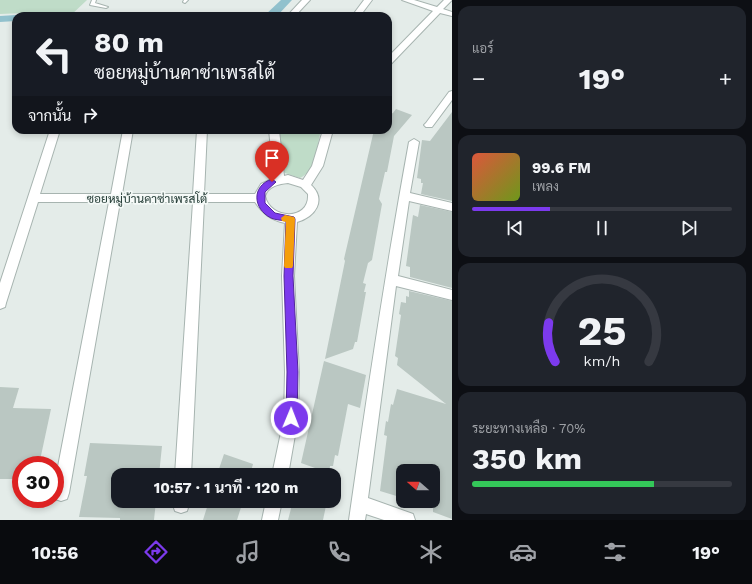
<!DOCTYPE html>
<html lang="th">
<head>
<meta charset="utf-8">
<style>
	body { margin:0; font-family:"Work Sans",Sarabun,sans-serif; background:#20242c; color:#f1f3f6; height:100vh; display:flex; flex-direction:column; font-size:15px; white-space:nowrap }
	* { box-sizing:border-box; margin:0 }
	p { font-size:13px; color:#9ea1a6 }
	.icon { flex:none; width:22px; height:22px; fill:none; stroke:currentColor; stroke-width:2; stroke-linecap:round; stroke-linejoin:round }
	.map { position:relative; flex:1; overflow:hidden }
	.side { display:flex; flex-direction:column; gap:6px; padding:6px; background:#0d0f14; width:300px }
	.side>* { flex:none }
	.guide { position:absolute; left:12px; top:12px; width:380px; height:122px; border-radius:12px; box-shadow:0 2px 6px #0003; background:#171b24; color:#f1f3f6; overflow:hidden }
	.needle { width:26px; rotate:290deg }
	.controls { position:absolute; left:396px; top:464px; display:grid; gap:8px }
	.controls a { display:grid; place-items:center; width:44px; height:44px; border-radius:8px; background:#171b24; box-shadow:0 2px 6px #0003; font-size:20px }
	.speed { position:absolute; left:12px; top:456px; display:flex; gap:8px; font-size:20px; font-weight:700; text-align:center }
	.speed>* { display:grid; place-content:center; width:52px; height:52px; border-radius:50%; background:#171b24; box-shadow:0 2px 6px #0003; line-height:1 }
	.speed .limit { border:6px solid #d22; background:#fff; color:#111 }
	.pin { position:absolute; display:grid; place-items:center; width:34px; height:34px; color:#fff; margin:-41px -17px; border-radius:50% 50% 50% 0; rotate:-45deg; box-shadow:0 0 4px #0007 }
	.pin .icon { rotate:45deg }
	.me { position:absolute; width:44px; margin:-22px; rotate:1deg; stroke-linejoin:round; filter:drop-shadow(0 0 3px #0008) }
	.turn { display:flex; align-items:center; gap:14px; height:84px; padding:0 16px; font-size:18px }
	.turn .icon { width:52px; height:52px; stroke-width:2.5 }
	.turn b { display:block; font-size:28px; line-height:34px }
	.then { display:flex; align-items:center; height:38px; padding:0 16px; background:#0003; gap:8px; font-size:15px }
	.big { font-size:30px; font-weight:700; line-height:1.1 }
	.side .tile { flex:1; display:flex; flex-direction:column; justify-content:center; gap:6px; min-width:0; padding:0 14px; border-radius:12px; background:#20242c }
	.side .dial { align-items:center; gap:0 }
	.dial svg { height:104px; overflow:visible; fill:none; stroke:#363941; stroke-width:7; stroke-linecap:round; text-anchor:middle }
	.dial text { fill:#f1f3f6; stroke:none }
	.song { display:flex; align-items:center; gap:12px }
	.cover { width:48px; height:48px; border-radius:6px; background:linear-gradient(135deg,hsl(10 70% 55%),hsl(80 70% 35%)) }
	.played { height:4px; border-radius:2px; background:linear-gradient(90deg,#7c3aed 30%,#363941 30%) }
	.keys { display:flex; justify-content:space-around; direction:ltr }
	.heat { display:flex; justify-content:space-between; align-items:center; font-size:22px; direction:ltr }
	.charge { height:6px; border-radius:3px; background:linear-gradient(90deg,#34c759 70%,#363941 0) }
	.trip { position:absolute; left:111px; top:468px; width:230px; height:40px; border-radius:12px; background:#171b24; box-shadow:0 2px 6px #0003; font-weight:700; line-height:40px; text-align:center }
	.menu { display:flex; height:64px; justify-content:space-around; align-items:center; background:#090b0e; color:#9ea1a6 }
	.menu .icon { width:28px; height:28px }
	.menu .active { color:#7c3aed }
	.menu b { font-size:18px; color:#f1f3f6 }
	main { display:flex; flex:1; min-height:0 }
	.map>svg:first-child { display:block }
	.green { fill:#bfdcc8 }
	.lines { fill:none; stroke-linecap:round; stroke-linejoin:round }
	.canal { fill:#91c1cd; fill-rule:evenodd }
	.building { fill:#bac7c2 }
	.lane-casing { stroke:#a7b4b0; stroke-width:2 }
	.street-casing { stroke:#a7b4b0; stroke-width:2 }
	.lane { fill:#fff; fill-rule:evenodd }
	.street { fill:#fff; fill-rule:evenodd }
	.route { fill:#7c3aed; stroke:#51269a }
	.slow { fill:#f59e0b }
	.labels { text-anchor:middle; stroke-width:3.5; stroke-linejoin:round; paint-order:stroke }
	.street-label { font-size:12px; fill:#253d37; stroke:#f4f9f7 }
</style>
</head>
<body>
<main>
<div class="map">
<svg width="452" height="520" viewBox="0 0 452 520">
	<rect width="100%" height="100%" fill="#e4ece9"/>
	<g class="green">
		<path d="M0 0H87L70 16 24 13 0 14Z"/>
		<path d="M278 130H321C317 145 316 171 300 178L285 173 282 168Z"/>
	</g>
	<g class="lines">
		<g class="canal">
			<path d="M281 0H292L277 16H264Z"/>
			<path d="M16 15 20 16H16V21L0 22V16Z"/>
		</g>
	</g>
	<g class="building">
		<path d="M396 109 412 115 394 136 387 172H385L379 199 382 204 372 260 368 263 363 283 366 284 364 292H366L357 342H355L353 349 325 359 345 261 344 259 374 130H388V115L393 113Z"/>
		<path d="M452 112V201L421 194 423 183H421V179L417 178 422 140 430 141Z"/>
		<path d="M420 205 452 212V288L410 277V267L406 266 413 215 418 217Z"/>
		<path d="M409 291 452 301V519L433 512V471H403V498L380 491 387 436 384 435 386 421 388 422 391 404 393 405 397 389 446 404 397 365 398 358 395 356 401 315 399 314 401 302 406 303V296L409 297Z"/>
		<path d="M324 361 366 375 360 408 348 404 338 456 335 455 333 466H330L329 473 301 463Z"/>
		<path d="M0 387 19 388 13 408 51 409 39 465H21V479H0Z"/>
		<path d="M90 443 162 446 159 475H118L115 501H156L154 520H120V518L79 517 87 476H84Z"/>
		<path d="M224 454 253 464 250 475H217Z"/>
		<path d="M209 501H243L237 520H203Z"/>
		<path d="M293 501H327L323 520H288Z"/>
	</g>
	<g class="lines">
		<g class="lane-casing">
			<g id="lane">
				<path d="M92 0H96L95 3 108 7 106 8 90 5Z"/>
				<path d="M184 0H188L185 3 183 2Z"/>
			</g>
		</g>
		<g class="street-casing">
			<g id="street">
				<path d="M302 0H310L295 16H287Z"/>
				<path d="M364 0H372L360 16H352Z"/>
				<path d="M402 0H414L437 7 444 0H452L443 9 452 12V16L440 13 391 64 388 65V57L433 11Z"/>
				<path d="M452 91V100L432 127H426L424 125 426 123 449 92Z"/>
				<path d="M50 130H60L40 194H111L123 130H133L122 194H193L197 130H207L204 194H255L261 184 274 178 269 130H279L284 176 288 175 303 180 312 166 323 130H333L323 166 311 185C327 200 315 217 297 222L294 276 299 372 298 418 288 475H272L284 418 285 372 282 276 285 223C271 220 263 214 255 202H204L191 475H175L193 202H120L69 493 67 499 61 501 55 499V482L109 202H38L6 303 5 307 0 309V283ZM288 183 301 187 308 194C310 221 270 220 265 196 268 186 279 184 288 183Z"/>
				<path d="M414 139 419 142 410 193 452 203V211L409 201 398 276 452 290V300L396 286 368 498 413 514 415 520H384L366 514 365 520H349C367 394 386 267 409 142Z"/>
				<path d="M174 501H190L187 511 181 513 175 511 173 505Z"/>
				<path d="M266 501H282L278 520H262Z"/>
			</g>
		</g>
		<use href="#lane" class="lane"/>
		<use href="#street" class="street"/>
	</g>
	<path class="route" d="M272 179 276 182 265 192V203L275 213 294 217 295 219 293 276 298 372 297 418 295 422 291 423 287 422 286 418 287 372 284 276 286 221C281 220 275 220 271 218 253 209 251 186 272 179Z"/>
	<path class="slow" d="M285 215 294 217 295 219 293 266 292 268H285L284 266 286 222 282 221 281 218Z"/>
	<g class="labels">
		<g class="street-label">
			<text x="147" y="203">ซอยหมู่บ้านคาซ่าเพรสโต้</text>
		</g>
	</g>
</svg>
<div class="controls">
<a><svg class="needle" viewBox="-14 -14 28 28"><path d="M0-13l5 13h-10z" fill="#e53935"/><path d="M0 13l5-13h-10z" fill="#9ea1a6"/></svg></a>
</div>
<div class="speed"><div class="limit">30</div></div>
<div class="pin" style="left:272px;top:182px;background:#d93025"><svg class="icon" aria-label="arrive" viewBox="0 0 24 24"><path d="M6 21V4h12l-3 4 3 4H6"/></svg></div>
<svg class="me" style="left:291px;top:418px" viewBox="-20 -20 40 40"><circle r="17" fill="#7c3aed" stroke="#fff" stroke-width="3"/><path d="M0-11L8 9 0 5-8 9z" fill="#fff"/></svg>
<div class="trip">10:57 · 1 นาที · 120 m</div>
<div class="guide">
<div class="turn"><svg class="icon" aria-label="left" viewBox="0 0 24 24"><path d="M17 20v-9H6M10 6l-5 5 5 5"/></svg><div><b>80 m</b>ซอยหมู่บ้านคาซ่าเพรสโต้</div></div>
<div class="then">จากนั้น<svg class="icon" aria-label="right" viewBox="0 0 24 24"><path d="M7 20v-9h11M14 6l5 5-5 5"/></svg></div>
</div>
</div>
<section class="side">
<div class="tile"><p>แอร์</p>
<div class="heat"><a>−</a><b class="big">19°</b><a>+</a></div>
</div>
<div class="tile">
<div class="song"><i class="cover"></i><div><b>99.6 FM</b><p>เพลง</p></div></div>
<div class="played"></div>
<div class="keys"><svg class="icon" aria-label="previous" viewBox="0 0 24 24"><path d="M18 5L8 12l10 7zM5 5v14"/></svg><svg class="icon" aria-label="pause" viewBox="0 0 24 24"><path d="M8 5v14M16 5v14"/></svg><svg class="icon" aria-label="next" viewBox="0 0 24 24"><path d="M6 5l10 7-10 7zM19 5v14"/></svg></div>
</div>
<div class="tile dial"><svg viewBox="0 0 100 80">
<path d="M14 69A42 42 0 1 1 86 69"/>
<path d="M14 69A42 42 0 0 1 9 39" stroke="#7c3aed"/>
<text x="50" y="56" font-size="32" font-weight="700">25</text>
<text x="50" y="72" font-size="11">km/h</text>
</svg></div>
<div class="tile"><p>ระยะทางเหลือ · 70%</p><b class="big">350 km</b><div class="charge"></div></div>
</section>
</main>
<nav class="menu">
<b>10:56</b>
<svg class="icon active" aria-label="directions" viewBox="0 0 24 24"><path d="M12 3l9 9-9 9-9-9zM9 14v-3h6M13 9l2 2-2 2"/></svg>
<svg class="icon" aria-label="music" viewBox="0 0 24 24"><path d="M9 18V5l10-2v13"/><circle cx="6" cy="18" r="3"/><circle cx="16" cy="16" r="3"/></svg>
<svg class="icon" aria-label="phone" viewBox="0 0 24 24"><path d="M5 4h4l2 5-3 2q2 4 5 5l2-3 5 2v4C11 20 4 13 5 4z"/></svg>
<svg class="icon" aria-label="climate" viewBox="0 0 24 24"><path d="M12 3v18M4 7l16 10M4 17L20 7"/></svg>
<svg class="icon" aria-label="car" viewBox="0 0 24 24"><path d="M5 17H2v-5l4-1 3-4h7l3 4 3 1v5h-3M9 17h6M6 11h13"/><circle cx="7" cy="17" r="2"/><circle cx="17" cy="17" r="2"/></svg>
<svg class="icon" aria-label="filters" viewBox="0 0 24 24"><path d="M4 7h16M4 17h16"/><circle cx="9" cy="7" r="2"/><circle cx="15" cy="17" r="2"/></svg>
<b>19°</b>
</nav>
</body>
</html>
